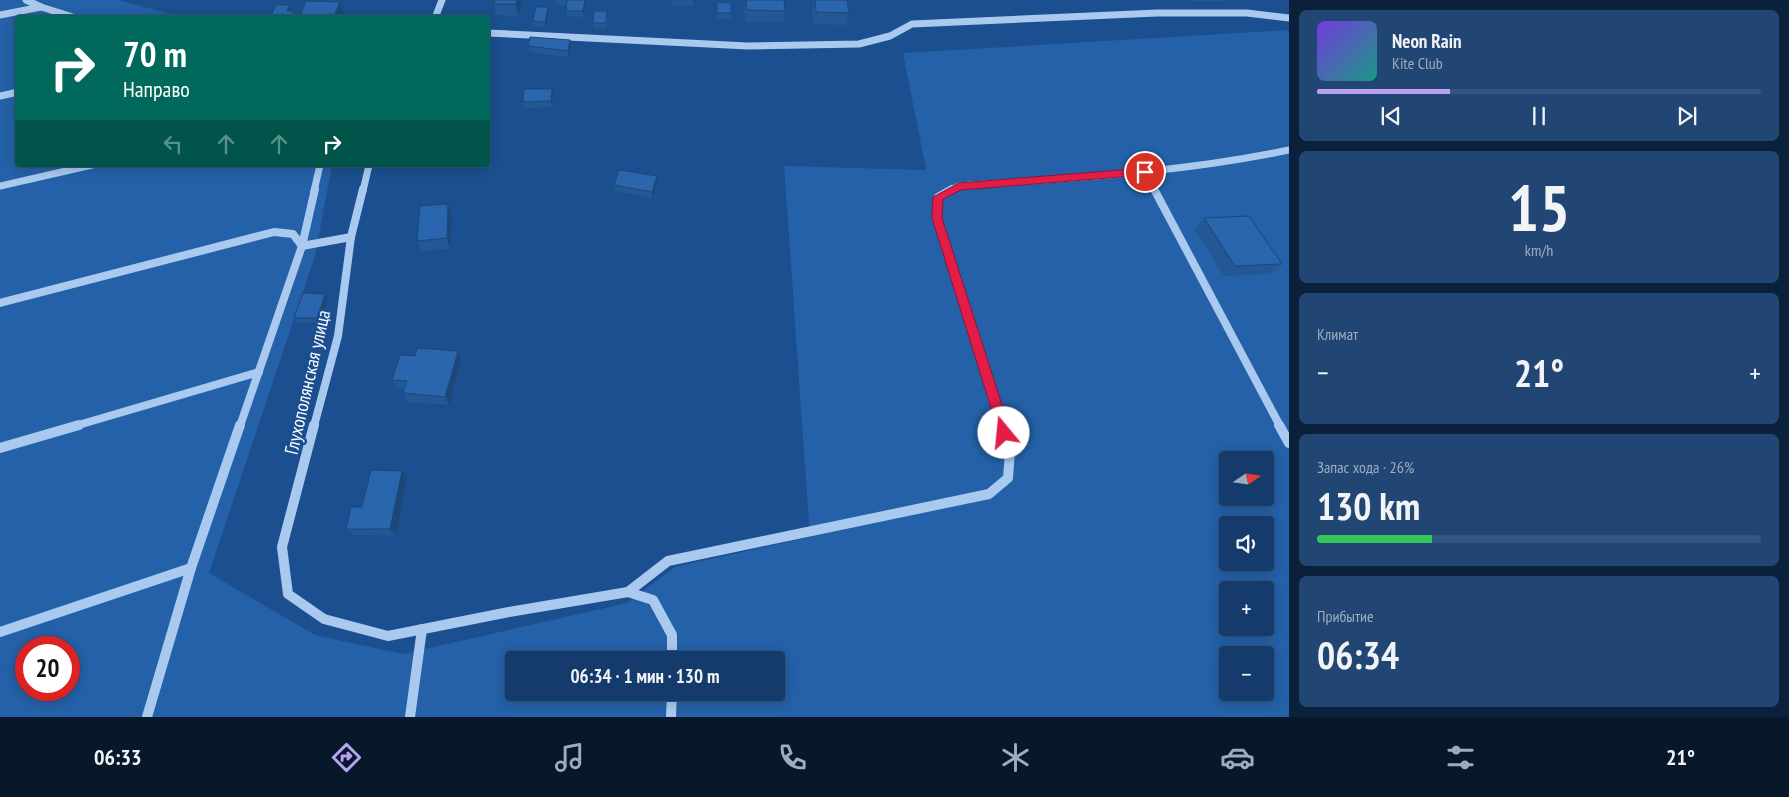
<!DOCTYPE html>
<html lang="ru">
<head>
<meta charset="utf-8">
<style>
	body { margin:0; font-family:"PT Sans Narrow",sans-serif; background:#214673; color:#f1f3f6; height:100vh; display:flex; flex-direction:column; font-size:19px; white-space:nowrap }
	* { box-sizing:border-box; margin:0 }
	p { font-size:16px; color:#9dadc1 }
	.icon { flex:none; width:28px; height:28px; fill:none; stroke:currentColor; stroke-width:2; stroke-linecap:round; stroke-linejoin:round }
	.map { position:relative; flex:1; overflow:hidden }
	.side { display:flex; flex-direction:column; gap:10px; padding:10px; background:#0b203b; width:500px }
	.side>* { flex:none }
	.hud { position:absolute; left:15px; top:15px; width:475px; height:152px; border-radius:5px; box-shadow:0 2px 12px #0003,0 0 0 1px #33557e; background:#00695c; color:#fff; overflow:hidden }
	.needle { width:32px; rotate:77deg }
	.fabs { position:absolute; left:1219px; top:451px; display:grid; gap:10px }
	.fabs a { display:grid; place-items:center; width:55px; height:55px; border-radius:5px; background:#143b6b; box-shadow:0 2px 12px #0003,0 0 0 1px #33557e; font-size:25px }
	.speed { position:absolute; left:15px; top:636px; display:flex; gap:10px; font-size:25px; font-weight:700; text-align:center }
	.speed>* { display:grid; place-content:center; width:65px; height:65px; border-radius:50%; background:#143b6b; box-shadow:0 2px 12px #0003,0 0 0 1px #33557e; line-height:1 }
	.speed .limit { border:8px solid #d22; background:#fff; color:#111 }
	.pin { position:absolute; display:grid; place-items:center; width:42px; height:42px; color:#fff; margin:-21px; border:2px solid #fff; border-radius:50%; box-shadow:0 1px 5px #0007 }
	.me { position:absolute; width:55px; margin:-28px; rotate:343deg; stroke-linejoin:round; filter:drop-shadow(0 0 4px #0008) }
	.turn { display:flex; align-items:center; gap:18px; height:105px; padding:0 25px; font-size:22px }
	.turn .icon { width:65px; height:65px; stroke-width:2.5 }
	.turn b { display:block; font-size:35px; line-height:42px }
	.lanes { display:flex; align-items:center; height:48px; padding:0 25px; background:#0003; justify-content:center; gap:25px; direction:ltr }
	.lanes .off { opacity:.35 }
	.big { font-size:38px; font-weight:700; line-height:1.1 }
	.side .widget { flex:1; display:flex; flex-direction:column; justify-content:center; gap:8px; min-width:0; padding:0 18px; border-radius:8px; background:#214673 }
	.side .dial { align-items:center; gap:0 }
	.dial b { font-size:65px; line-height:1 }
	.song { display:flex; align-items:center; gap:15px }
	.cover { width:60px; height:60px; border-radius:8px; background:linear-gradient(135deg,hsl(260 70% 55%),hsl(170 70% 35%)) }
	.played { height:5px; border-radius:2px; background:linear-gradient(90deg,#bca0f2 30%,#33557e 30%) }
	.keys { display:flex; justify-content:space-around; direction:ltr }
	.heat { display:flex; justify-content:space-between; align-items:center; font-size:28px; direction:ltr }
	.charge { height:8px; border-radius:4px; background:linear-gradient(90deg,#34c759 26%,#33557e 0) }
	.trip { position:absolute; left:505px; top:651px; width:280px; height:50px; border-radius:5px; background:#143b6b; box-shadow:0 2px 12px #0003,0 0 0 1px #33557e; font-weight:700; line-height:50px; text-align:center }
	.tab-bar { display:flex; height:80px; justify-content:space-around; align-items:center; background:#08182b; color:#9dadc1 }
	.tab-bar .icon { width:35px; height:35px }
	.tab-bar .active { color:#bca0f2 }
	.tab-bar b { font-size:22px; color:#f1f3f6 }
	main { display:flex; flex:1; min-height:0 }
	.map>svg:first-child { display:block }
	.green { fill:#2461a8; fill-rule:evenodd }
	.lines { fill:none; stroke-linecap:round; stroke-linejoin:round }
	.minor-far2 { stroke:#a9c9ee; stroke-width:7 }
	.minor-far1 { stroke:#a9c9ee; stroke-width:8 }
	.minor { stroke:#a9c9ee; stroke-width:10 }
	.wall { fill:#245895 }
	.shaded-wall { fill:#1d4779 }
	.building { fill:#2a66ad; stroke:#1d4779 }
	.route { fill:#e11d48; stroke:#92132f }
	.labels { text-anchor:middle; stroke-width:5; stroke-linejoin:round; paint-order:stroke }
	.street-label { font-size:19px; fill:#fff; stroke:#1b4f8f }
</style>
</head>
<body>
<main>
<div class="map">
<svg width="1289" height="717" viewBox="0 0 1289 717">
	<rect width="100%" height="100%" fill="#1b4f8f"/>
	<path class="green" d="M0 0H118L182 17 18 18V165H332L315 256 209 573 315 635 403 654 627 603 675 567 810 537 784 166 926 170 903 53 1289 30V717H0ZM1228 460H1265V498H1228ZM1228 525H1265V562H1228ZM1228 590H1265V628H1228ZM26 648H69V690H26ZM1228 655H1265V692H1228ZM514 660H776V692H514Z"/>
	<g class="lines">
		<g class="minor-far2">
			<path d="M26 0 41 7 76 18"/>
			<path d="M0 15 41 7"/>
			<path d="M435 18 442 0"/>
			<path d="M488 33 748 46 859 44 890 36 912 24 1157 13H1247L1289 18"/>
			<path d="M0 96 18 92"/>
			<path d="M1130 175 1143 179 1155 191"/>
			<path d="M0 186 92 165"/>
			<path d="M314 191 320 165"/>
			<path d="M363 191 369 165"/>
			<path d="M950 191 959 186C1070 178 1180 173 1289 150"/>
		</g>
		<g class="minor-far1">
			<path d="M952 189 938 197 937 218 1002 426"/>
			<path d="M1154 189 1280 426"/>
			<path d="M0 303 274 232 293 234 302 246 351 237"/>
			<path d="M75 426 259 372"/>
			<path d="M240 426 302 246 315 189"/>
			<path d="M314 426 338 336 351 237 363 189"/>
		</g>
		<g class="minor">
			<path d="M314 425 282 547 288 594 324 619 388 636 509 612 628 592 653 600 672 635V660"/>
			<path d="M1279 425 1289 443"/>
			<path d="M0 448 79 425"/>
			<path d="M628 592 668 561 989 494 1008 478 1010 451 1002 425"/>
			<path d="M0 632 191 568"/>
			<path d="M147 717 191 568 240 425"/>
			<path d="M410 717 422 629"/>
			<path d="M671 717 672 692"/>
		</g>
	</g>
	<g class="wall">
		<path d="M495 0H522L518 16 496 15 494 4Z"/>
		<path d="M555 0H586L584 17 567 16 566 11 567 5H556Z"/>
		<rect x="672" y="0" width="21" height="6"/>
		<path d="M746 0 785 11 783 22H746L744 11Z"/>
		<path d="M814 0H848L847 3 849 13 846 25 814 24 812 11Z"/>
		<path d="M1191 0H1223V1H1192Z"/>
		<path d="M717 2 731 13 730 19H716Z"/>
		<path d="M548 7 549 13 546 27H534L533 21Z"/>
		<path d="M608 17 606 29H594L593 23Z"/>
		<path d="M570 40 571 45 568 57 529 52 528 46Z"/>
		<path d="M553 95 552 107 524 108 523 102Z"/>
		<path d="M657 182 652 198 614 191V185Z"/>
		<path d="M448 204 452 215 450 249 421 251 417 241Z"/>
		<path d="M1204 218 1282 264 1270 274 1224 276 1194 229Z"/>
		<path d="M328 299 320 323H297L294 318Z"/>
		<path d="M461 360 449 405 408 402 403 393 404 389H397L392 380Z"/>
		<path d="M402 471 407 478 396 536 353 535 346 529 362 507Z"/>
	</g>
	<g class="shaded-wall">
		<path d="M517 0H522L518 16 516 4Z"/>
		<path d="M585 0H586L584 17 583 11Z"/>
		<path d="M340 2 344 13 343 18H333Z"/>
		<path d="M290 5 292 11H287Z"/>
		<path d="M548 7 549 13 546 27 545 22Z"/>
		<path d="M294 11 297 18H291Z"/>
		<path d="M570 40 571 45 568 57V51Z"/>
		<path d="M489 42 491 53 488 68V47Z"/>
		<path d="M552 89 553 95 552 107 551 101Z"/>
		<path d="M657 176V182L652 198V192Z"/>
		<path d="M448 204 452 215 450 249 447 238Z"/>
		<path d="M325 294 328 299 320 323 317 318Z"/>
		<path d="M458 351 461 360 449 405 445 397Z"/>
		<path d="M402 471 407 478 396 536 390 529Z"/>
	</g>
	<g class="building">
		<path d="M495 0H517L516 4H494Z"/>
		<path d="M567 0H585L583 11H566Z"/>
		<path d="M746 0H784L785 11 747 10Z"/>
		<path d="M815 0H847L849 13 816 12Z"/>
		<path d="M306 1 340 2 333 18H299Z"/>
		<path d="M717 2 731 3V13H717Z"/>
		<path d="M276 5H290L287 11H294L291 18H270Z"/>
		<path d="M536 7H548L545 22 533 21Z"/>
		<path d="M594 11H607L606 23H593Z"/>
		<path d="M530 37 570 40 568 51 528 46Z"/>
		<path d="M524 89H552L551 101 523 102Z"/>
		<path d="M619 170 657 176 652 192 614 185Z"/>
		<path d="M448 204 447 238 417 241 420 206Z"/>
		<path d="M1249 216 1282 264 1235 266 1204 218Z"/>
		<path d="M303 293 325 294 317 318H294Z"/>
		<path d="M417 348 458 351 445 397 403 393 407 381 392 380 400 355 415 356Z"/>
		<path d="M371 470 402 471 390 529H346L351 507H362Z"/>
	</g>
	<path class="route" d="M1145 168 1150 172 1145 175 961 190 943 199 942 218 1011 433 1009 437 1004 438 1000 437 932 218 933 197 959 183Z"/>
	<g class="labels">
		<g class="street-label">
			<text transform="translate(307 382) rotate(-77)" y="7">Глухополянская улица</text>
		</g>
	</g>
</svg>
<div class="fabs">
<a><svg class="needle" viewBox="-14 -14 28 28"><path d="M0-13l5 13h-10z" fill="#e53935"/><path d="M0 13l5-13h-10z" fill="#9dadc1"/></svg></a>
<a><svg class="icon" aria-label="sound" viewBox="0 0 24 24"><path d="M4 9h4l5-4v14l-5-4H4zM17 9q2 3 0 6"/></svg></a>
<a>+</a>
<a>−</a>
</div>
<div class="speed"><div class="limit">20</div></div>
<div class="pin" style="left:1145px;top:172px;background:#d93025"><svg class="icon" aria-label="arrive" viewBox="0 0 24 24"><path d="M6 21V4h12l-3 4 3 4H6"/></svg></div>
<svg class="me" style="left:1004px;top:433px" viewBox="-20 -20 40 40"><circle r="19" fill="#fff"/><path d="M0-13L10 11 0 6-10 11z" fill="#e11d48"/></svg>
<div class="trip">06:34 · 1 мин · 130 m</div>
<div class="hud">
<div class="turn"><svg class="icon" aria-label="right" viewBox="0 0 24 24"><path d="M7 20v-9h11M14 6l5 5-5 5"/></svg><div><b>70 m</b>Направо</div></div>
<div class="lanes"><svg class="icon off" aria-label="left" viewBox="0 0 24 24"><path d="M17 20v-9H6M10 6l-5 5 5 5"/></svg><svg class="icon off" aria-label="ahead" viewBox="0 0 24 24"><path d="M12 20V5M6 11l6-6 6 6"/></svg><svg class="icon off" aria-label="ahead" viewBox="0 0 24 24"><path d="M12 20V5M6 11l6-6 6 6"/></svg><svg class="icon" aria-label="right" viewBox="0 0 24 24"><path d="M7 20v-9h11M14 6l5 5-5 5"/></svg></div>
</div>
</div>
<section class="side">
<div class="widget">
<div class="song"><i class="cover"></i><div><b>Neon Rain</b><p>Kite Club</p></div></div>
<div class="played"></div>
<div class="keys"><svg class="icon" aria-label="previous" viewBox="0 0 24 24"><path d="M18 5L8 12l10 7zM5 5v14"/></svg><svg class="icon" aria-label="pause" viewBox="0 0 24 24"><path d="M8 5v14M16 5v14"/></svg><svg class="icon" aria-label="next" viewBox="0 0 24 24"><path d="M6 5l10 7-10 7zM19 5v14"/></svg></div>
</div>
<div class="widget dial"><b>15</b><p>km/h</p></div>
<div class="widget"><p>Климат</p>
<div class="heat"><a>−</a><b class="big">21°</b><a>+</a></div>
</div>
<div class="widget"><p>Запас хода · 26%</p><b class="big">130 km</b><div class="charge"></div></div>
<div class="widget"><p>Прибытие</p><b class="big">06:34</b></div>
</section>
</main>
<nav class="tab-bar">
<b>06:33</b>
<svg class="icon active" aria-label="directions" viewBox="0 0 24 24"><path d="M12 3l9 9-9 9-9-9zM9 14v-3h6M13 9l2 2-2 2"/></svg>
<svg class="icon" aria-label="music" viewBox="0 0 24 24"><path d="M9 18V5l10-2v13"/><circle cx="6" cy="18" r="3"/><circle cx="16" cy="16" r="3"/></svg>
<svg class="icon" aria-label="phone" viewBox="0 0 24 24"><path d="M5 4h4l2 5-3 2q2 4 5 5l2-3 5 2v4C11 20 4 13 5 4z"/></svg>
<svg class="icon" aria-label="climate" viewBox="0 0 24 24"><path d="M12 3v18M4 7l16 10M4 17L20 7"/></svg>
<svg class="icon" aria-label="car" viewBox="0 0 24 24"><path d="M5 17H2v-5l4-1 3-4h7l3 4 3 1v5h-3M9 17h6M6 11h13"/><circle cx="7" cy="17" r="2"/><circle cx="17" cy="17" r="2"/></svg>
<svg class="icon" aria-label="filters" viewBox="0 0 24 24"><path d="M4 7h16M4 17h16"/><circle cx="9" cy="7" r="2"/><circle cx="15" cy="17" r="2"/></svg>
<b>21°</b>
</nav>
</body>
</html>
